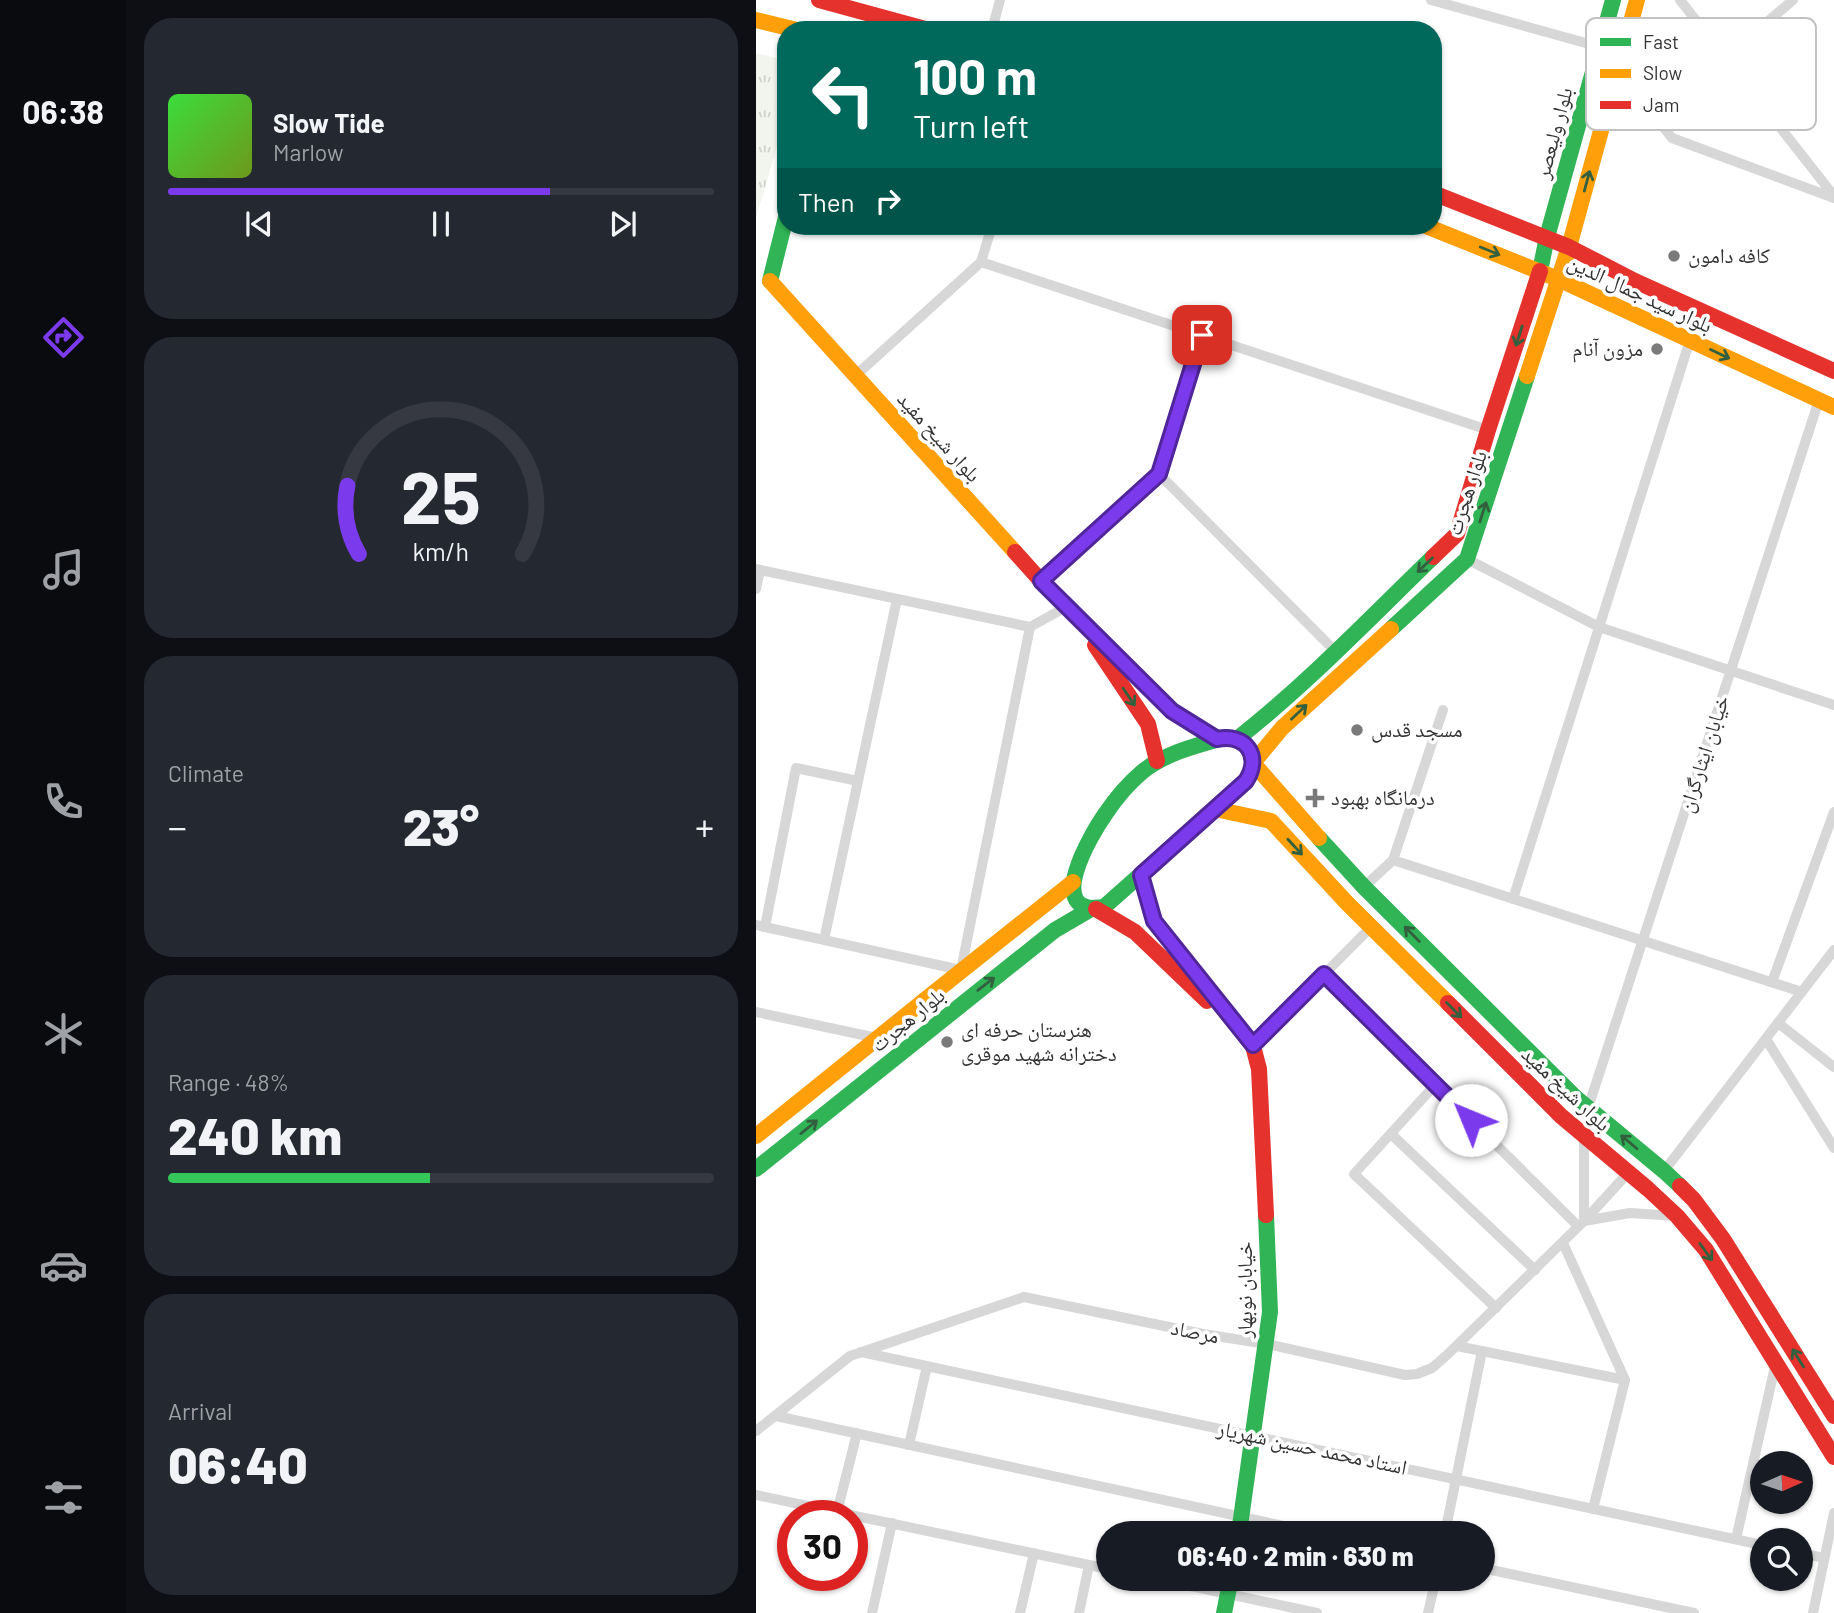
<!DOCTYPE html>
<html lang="en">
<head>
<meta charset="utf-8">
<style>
	body { margin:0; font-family:Barlow,"Noto Naskh Arabic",sans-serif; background:#242831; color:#f1f3f6; height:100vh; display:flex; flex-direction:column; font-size:26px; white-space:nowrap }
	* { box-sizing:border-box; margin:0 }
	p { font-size:23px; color:#9ea1a6 }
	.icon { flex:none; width:38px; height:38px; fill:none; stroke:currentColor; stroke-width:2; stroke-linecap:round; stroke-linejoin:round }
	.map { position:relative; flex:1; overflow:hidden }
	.side { display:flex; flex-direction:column; gap:18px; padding:18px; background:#0d0f14; width:630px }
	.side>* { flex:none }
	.guide { position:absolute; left:21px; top:21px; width:665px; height:214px; border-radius:28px; box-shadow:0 2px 5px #0004; background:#00695c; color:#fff; overflow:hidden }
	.needle { width:46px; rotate:87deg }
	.buttons { position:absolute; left:994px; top:1451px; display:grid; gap:14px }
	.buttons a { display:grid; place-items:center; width:63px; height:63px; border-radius:50%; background:#171b24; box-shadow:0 2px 5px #0004; font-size:35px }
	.speed { position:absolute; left:21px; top:1500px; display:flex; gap:14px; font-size:35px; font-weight:700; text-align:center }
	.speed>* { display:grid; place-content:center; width:91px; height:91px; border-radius:50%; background:#171b24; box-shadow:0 2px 5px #0004; line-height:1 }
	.speed .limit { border:10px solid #d22; background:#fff; color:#111 }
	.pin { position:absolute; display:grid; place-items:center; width:60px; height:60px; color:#fff; margin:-30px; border-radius:14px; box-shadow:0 4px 10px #0006 }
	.me { position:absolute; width:77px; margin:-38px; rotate:315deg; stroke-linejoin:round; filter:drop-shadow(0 0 5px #0008) }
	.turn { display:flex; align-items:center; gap:24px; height:147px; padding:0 21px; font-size:32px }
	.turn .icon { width:91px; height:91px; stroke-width:2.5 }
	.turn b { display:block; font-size:49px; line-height:60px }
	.then { display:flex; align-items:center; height:66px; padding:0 21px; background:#0003; gap:14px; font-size:26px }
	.big { font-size:52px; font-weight:800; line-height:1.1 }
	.side .widget { flex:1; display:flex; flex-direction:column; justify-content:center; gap:10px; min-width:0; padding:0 24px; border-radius:28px; background:#242831 }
	.side .dial { align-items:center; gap:0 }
	.dial svg { height:182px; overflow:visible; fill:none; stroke:#363941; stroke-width:7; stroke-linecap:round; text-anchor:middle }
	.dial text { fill:#f1f3f6; stroke:none }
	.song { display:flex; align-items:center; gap:21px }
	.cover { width:84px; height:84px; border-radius:10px; background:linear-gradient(135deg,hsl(120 70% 55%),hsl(80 70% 35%)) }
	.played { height:7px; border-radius:4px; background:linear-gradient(90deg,#7c3aed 70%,#363941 70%) }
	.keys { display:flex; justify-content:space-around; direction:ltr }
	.heat { display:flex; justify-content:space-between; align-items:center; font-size:38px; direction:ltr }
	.charge { height:10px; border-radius:5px; background:linear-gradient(90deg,#34c759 48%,#363941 0) }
	.trip { position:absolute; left:340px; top:1521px; width:399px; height:70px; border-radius:35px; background:#171b24; box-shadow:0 2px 5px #0004; font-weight:800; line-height:70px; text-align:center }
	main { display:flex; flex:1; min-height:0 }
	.menu { display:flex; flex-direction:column; width:126px; justify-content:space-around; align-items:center; background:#090b0e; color:#9ea1a6 }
	.menu .icon { width:49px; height:49px }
	.menu .current { color:#7c3aed }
	.menu b { font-size:32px; color:#f1f3f6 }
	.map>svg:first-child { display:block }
	.park { fill:url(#park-tufts) }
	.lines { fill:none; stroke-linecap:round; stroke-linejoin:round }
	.street { stroke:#d7d7d7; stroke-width:10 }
	.fast { stroke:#30b455; stroke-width:16 }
	.slow { stroke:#ff9f0a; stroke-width:16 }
	.jam { stroke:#e5322d; stroke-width:16 }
	.oneway { stroke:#32603f }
	.route-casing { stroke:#51269a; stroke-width:18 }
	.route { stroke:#7c3aed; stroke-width:12 }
	.poi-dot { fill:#7a7a7a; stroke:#fff; stroke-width:2.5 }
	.labels { text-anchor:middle; stroke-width:7; stroke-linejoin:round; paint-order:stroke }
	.street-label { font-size:21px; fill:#333; stroke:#fff }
	.poi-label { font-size:21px; fill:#333; stroke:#fff; text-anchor:start }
	.key { fill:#fff; stroke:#c2c2c2; stroke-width:2 }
	.key-label { font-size:19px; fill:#333 }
</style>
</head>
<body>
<main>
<nav class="menu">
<b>06:38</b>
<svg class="icon current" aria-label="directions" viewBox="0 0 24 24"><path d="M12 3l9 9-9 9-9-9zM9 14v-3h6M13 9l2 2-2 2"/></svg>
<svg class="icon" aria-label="music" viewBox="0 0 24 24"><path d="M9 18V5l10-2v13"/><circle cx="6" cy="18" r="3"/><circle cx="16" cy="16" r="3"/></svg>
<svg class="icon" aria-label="phone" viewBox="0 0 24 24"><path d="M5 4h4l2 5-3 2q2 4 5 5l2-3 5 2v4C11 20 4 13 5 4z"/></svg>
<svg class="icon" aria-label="climate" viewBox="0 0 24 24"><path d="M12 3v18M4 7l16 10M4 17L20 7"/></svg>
<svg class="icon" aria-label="car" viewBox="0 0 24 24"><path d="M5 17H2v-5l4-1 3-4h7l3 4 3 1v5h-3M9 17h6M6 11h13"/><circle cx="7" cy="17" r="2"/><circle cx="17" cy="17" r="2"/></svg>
<svg class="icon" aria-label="filters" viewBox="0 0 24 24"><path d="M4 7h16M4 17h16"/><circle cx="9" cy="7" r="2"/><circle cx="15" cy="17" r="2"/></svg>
</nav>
<section class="side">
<div class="widget">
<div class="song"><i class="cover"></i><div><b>Slow Tide</b><p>Marlow</p></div></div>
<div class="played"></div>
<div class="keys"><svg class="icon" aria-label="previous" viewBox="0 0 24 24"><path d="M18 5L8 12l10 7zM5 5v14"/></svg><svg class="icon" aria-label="pause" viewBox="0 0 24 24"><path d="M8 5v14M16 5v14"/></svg><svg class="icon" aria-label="next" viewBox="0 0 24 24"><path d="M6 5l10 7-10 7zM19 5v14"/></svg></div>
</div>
<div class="widget dial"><svg viewBox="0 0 100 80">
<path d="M14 69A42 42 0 1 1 86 69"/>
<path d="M14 69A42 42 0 0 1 9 39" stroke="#7c3aed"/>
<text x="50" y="56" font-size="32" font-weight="700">25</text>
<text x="50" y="72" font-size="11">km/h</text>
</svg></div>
<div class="widget"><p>Climate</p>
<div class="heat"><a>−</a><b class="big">23°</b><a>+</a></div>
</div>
<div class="widget"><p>Range · 48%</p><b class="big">240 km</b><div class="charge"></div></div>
<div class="widget"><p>Arrival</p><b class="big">06:40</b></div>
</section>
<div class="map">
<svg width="1078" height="1613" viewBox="0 0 1078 1613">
	<defs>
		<pattern id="park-tufts" width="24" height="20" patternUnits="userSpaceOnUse" patternTransform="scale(1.75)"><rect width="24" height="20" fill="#f1f5ed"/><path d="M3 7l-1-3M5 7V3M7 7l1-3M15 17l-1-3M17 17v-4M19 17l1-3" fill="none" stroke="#cfd2cc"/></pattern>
	</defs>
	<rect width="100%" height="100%" fill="#fff"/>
	<path class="park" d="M0 53 29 60 30 116 0 218Z"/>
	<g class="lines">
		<g class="street">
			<path d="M675 0 844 47"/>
			<path d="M924 0 1078 196"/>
			<path d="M236 30 244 0"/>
			<path d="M862 69 916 138 1078 198"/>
			<path d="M900 117 1037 0"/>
			<path d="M225 262 732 430"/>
			<path d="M99 376 225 262 236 226"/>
			<path d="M403 474 580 652"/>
			<path d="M711 559 843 627 1078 705"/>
			<path d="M0 569 274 627 310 607"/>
			<path d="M285 581 403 474 446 335"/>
			<path d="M0 589 4 570"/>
			<path d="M637 860 1046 992"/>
			<path d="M608 887 637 860 687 710"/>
			<path d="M757 899 934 340"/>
			<path d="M0 925 205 970 274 627"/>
			<path d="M9 927 40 768 102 781"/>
			<path d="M68 940 141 599"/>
			<path d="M568 974 822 1226"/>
			<path d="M1016 982 1078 812"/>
			<path d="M0 1012 121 1038"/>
			<path d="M1022 1023 1078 1067"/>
			<path d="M1010 1039 1078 1148"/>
			<path d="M497 1046 615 927"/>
			<path d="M679 1085 598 1174 740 1308"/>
			<path d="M832 1108 1063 400"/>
			<path d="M635 1134 779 1270"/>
			<path d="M828 1135V1221"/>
			<path d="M908 1171 1078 950"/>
			<path d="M828 1221 874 1213 921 1216"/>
			<path d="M807 1243 869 1380 837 1509"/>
			<path d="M701 1346 869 1380"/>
			<path d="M105 1352 1006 1545"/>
			<path d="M20 1416 560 1533"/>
			<path d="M0 1431 94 1356 268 1297 447 1334 511 1344 649 1375 661 1374 676 1368 691 1355 828 1221 872 1173"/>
			<path d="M153 1445 171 1366"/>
			<path d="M0 1495 352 1569"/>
			<path d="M81 1512 101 1433"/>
			<path d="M689 1533 726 1351"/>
			<path d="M980 1539 1020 1362"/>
			<path d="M1045 1553 1068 1558"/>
			<path d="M726 1568 938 1613"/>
			<path d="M397 1578 561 1613"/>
			<path d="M116 1613 136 1523"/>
			<path d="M264 1613 278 1553"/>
			<path d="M323 1613 333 1565"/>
			<path d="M672 1613 680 1578"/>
			<path d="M1057 1613 1078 1513"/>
		</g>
		<g class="fast">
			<path d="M784 271 791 237 857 0"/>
			<path d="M14 281 30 217"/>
			<path d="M635 629 711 559 771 376"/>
			<path d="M471 737C497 744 503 758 490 781L348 907C286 917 335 834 350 813 360 798 372 784 386 772 409 753 442 745 471 737Z"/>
			<path d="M481 739C551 684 613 619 677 557"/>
			<path d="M563 838 608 887 820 1098 908 1171 924 1186"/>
			<path d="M0 1169 299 930 335 909"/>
			<path d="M483 1533 514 1312 510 1215"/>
			<path d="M468 1613 475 1578"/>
		</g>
		<g class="slow">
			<path d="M0 20 41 30"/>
			<path d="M670 226 802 279 1078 407"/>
			<path d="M14 281 259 552"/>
			<path d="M771 376 813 247 881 0"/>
			<path d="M459 809 515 821 591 903 692 1003"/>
			<path d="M563 838 497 763 526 728 635 629"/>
			<path d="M0 1136C105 1051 211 966 317 882"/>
		</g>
		<g class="jam">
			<path d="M63 0 173 30"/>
			<path d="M677 193 813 247 879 281 1078 371"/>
			<path d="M259 552 285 581 416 711 461 739"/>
			<path d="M677 557 701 534 732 430 784 271"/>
			<path d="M339 645 392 724 401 761"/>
			<path d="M385 875 398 921 497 1046 503 1069 510 1215"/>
			<path d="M340 909 379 932 451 1001"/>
			<path d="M692 1003 805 1116 892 1189 921 1216 950 1250 1078 1457"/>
			<path d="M924 1186 938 1200 967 1239 1078 1416"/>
		</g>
	</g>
	<defs><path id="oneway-shaft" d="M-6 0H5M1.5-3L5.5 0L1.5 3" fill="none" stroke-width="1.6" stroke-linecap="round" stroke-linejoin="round" transform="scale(1.75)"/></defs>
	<g class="oneway">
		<use href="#oneway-shaft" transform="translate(831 181) rotate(-75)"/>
		<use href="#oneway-shaft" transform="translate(734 251) rotate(22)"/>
		<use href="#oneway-shaft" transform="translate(763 336) rotate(108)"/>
		<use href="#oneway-shaft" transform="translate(964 354) rotate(25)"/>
		<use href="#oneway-shaft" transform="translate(727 512) rotate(-72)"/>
		<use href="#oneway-shaft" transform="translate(669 565) rotate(136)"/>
		<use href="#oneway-shaft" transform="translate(373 697) rotate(56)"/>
		<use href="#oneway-shaft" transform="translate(543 712) rotate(-43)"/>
		<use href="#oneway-shaft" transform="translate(539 847) rotate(47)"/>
		<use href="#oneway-shaft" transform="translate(656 934) rotate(-135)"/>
		<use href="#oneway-shaft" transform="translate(230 984) rotate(-38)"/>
		<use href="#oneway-shaft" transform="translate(698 1010) rotate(45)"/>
		<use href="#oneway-shaft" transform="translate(53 1127) rotate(-39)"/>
		<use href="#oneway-shaft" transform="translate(873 1142) rotate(-140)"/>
		<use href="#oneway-shaft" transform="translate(950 1252) rotate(54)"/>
		<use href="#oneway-shaft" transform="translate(1042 1358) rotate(-122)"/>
	</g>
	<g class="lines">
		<g class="route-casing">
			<path id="route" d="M446 335 403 474 285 581 416 711 461 739C490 733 506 756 490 781L385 875 398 921 497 1045 568 974 715 1120"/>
		</g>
		<use href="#route" class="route"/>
	</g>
	<g class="poi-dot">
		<circle cx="918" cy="256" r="7"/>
		<circle cx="901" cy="349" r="7"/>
		<circle cx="601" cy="730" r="7"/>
		<path d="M555.5 787.5h7v7h7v7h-7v7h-7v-7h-7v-7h7z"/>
		<circle cx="191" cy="1042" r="7"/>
	</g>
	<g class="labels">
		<g class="street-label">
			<text transform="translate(798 133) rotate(-75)" y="7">بلوار ولیعصر</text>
			<text transform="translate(884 294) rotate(25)" y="7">بلوار سید جمال الدین</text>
			<text transform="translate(183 437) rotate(48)" y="7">بلوار شیخ مفید</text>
			<text transform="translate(711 493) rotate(-72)" y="7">بلوار هجرت</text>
			<text transform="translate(948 754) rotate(-72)" y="7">خیابان ایثارگران</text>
			<text transform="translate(152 1020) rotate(-39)" y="7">بلوار هجرت</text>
			<text transform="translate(810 1089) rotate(43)" y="7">بلوار شیخ مفید</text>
			<text transform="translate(489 1290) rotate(-90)" y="7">خیابان نوبهار</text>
			<text transform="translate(439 1332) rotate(11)" y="7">مرصاد</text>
			<text transform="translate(556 1448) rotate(12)" y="7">استاد محمد حسین شهریار</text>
		</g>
		<g class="poi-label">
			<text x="932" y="263">کافه دامون</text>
			<text x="887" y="356" text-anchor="end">مزون آنام</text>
			<text x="615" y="737">مسجد قدس</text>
			<text x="575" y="805">درمانگاه بهبود</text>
			<text x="205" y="1037">هنرستان حرفه ای<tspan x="205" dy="24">دخترانه شهید موقری</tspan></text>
		</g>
	</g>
	<rect x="830" y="18" width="230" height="112" rx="10" class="key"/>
	<rect x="844" y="38" width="31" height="8" fill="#30b455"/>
	<rect x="844" y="69" width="31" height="9" fill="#ff9f0a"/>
	<rect x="844" y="101" width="31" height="8" fill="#e5322d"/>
	<g class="key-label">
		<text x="887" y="49">Fast</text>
		<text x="887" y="80">Slow</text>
		<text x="887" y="112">Jam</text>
	</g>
</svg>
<div class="buttons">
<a><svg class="needle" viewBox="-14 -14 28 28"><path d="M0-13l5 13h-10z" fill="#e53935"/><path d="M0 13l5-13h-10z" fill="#9ea1a6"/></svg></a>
<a><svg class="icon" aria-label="search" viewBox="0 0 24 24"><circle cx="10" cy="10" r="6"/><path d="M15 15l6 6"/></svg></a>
</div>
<div class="speed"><div class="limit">30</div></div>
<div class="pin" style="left:446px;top:335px;background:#d93025"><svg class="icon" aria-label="arrive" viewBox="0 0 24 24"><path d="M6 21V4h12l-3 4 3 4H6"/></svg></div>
<svg class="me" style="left:715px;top:1120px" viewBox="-20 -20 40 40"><circle r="19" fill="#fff"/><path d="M0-13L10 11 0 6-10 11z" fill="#7c3aed"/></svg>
<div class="trip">06:40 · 2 min · 630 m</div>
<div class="guide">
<div class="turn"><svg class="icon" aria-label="left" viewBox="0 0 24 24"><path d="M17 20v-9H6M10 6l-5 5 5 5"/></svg><div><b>100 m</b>Turn left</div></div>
<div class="then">Then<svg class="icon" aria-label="right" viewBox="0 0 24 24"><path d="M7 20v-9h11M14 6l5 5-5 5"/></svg></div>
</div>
</div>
</main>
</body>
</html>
